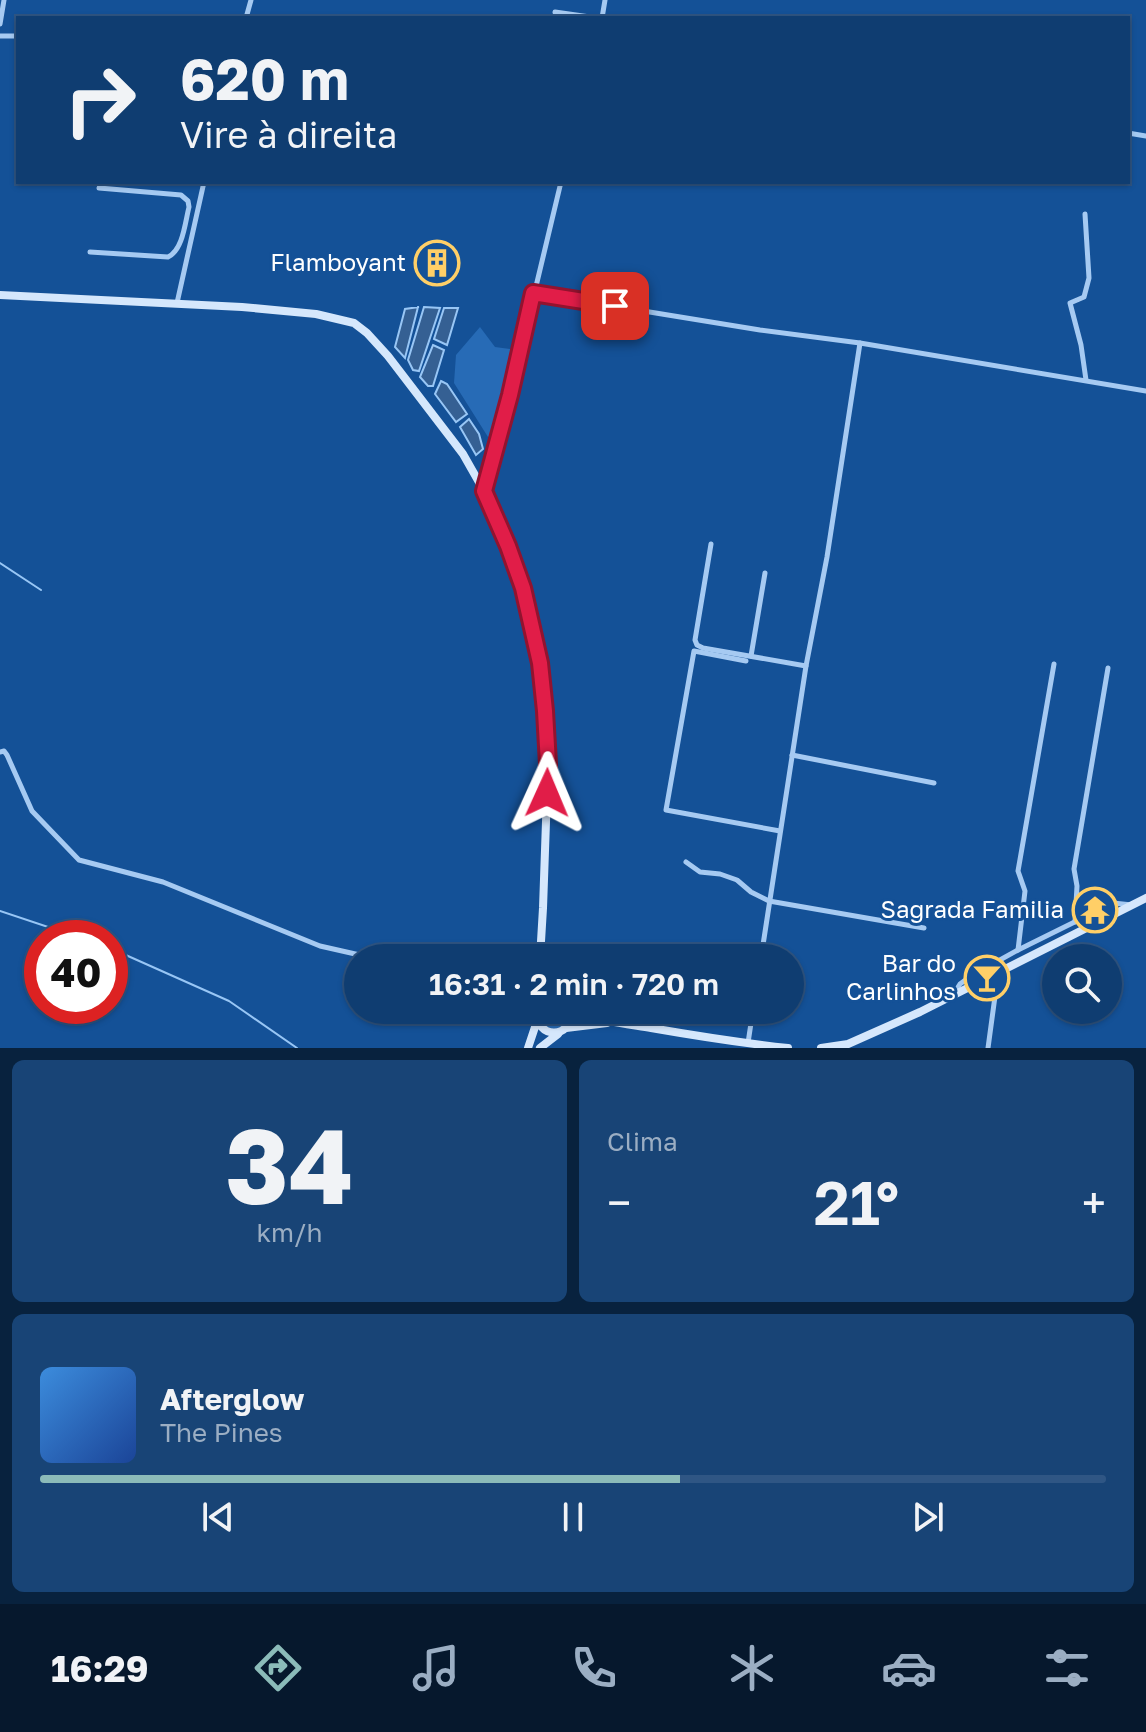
<!DOCTYPE html>
<html lang="pt">
<head>
<meta charset="utf-8">
<style>
	body { margin:0; font-family:"Golos Text",sans-serif; background:#184476; color:#f1f3f6; height:100vh; display:flex; flex-direction:column; font-size:30px; white-space:nowrap }
	* { box-sizing:border-box; margin:0 }
	p { font-size:26px; color:#9baec3 }
	.icon { flex:none; width:44px; height:44px; fill:none; stroke:currentColor; stroke-width:2; stroke-linecap:round; stroke-linejoin:round }
	.map { position:relative; height:1048px; overflow:hidden }
	.panel { display:flex; flex-direction:column; gap:12px; padding:12px; background:#08223e; flex:1 }
	.panel>* { flex:none }
	.guide { position:absolute; left:16px; top:16px; width:1114px; height:168px; border-radius:0px; box-shadow:0 2px 6px #0004,0 0 0 2px #2f5684; background:#0f3d71; color:#f1f3f6; overflow:hidden }
	.tools { position:absolute; left:1042px; top:944px; display:grid; gap:16px }
	.tools a { display:grid; place-items:center; width:80px; height:80px; border-radius:50%; background:#0f3d71; box-shadow:0 2px 6px #0004,0 0 0 2px #2f5684; font-size:40px }
	.speed { position:absolute; left:24px; top:920px; display:flex; gap:16px; font-size:40px; font-weight:700; text-align:center }
	.speed>* { display:grid; place-content:center; width:104px; height:104px; border-radius:50%; background:#0f3d71; box-shadow:0 2px 6px #0004,0 0 0 2px #2f5684; line-height:1 }
	.speed .limit { border:12px solid #d22; background:#fff; color:#111 }
	.pin { position:absolute; display:grid; place-items:center; width:68px; height:68px; color:#fff; margin:-34px; border-radius:16px; box-shadow:0 4px 12px #0006 }
	.me { position:absolute; width:88px; margin:-44px; rotate:1deg; stroke-linejoin:round; filter:drop-shadow(0 0 6px #0008) }
	.turn { display:flex; align-items:center; gap:28px; height:168px; padding:0 32px; font-size:36px }
	.turn .icon { width:104px; height:104px; stroke-width:2.5 }
	.turn b { display:block; font-size:56px; line-height:68px }
	.big { font-size:60px; font-weight:600; line-height:1.1 }
	.panel .tile { flex:1; display:flex; flex-direction:column; justify-content:center; gap:12px; min-width:0; padding:0 28px; border-radius:12px; background:#184476 }
	.panel .dial { align-items:center; gap:0 }
	.dial b { font-size:104px; line-height:1 }
	.song { display:flex; align-items:center; gap:24px }
	.cover { width:96px; height:96px; border-radius:12px; background:linear-gradient(135deg,hsl(210 70% 55%),hsl(220 70% 35%)) }
	.played { height:8px; border-radius:4px; background:linear-gradient(90deg,#8bbbb9 60%,#2f5684 60%) }
	.keys { display:flex; justify-content:space-around; direction:ltr }
	.heat { display:flex; justify-content:space-between; align-items:center; font-size:44px; direction:ltr }
	.panel .tiles { flex:1; display:grid; gap:12px; grid-template-columns:1fr 1fr }
	.tile:last-child { grid-column:span 2 }
	.trip { position:absolute; left:344px; top:944px; width:460px; height:80px; border-radius:40px; background:#0f3d71; box-shadow:0 2px 6px #0004,0 0 0 2px #2f5684; font-weight:600; line-height:80px; text-align:center }
	.menu { display:flex; height:128px; justify-content:space-around; align-items:center; background:#06182d; color:#9baec3 }
	.menu .icon { width:56px; height:56px }
	.menu .selected { color:#8bbbb9 }
	.menu b { font-size:36px; color:#f1f3f6 }
	.map>svg:first-child { display:block }
	.green { fill:#276bb6 }
	.water { fill:#356093; stroke:#98c6f5; stroke-width:2 }
	.lines { fill:none; stroke-linecap:round; stroke-linejoin:round }
	.stream { stroke:#98c6f5; stroke-width:2 }
	.street { stroke:#a6caf2; stroke-width:5 }
	.secondary { stroke:#d5e7fc; stroke-width:8 }
	.route-casing { stroke:#92132f; stroke-width:20 }
	.route { stroke:#e11d48; stroke-width:14 }
	.labels { text-anchor:middle; stroke-width:6; stroke-linejoin:round; paint-order:stroke }
	.poi-label { font-size:24px; fill:#fff; stroke:#145197; text-anchor:end }
</style>
</head>
<body>
<div class="map">
<svg width="1146" height="1048" viewBox="0 0 1146 1048">
	<rect width="100%" height="100%" fill="#145197"/>
	<g class="green">
		<path d="M480 327 495 347 517 350 498 430 488 437 454 383 456 355Z"/>
		<path d="M540 1010H568L567 1020 560 1028 550 1029 542 1023Z"/>
	</g>
	<g class="water">
		<path d="M419 307H418L405 358 395 347 405 309Z"/>
		<path d="M424 307 440 308 419 371 413 370 408 360Z"/>
		<path d="M444 308H458L447 345 434 339Z"/>
		<path d="M433 345 444 350 433 386H428L420 377Z"/>
		<path d="M441 381 447 384 467 414 456 422 435 394Z"/>
		<path d="M469 419 479 434 483 449 476 455 460 427Z"/>
	</g>
	<g class="lines">
		<g class="stream">
			<path d="M0 563 41 590"/>
			<path d="M0 911 81 938"/>
			<path d="M110 948 229 1001 297 1048"/>
		</g>
		<g class="street">
			<path d="M555 12 597 18"/>
			<path d="M246 18 251 0"/>
			<path d="M602 18 605 0"/>
			<path d="M0 24 4 0"/>
			<path d="M0 36H18"/>
			<path d="M1128 133 1146 136"/>
			<path d="M1085 214 1089 278 1084 297 1070 303 1081 345 1086 380"/>
			<path d="M90 252 168 257C183 250 185 223 189 207L188 201 181 195 99 188"/>
			<path d="M533 293 760 330 860 343 1146 391"/>
			<path d="M177 303 204 182"/>
			<path d="M484 490 510 395 561 182"/>
			<path d="M711 544 695 640 697 645 703 648 806 666"/>
			<path d="M751 656 765 573"/>
			<path d="M746 661 694 651 666 810 780 831"/>
			<path d="M0 752 4 751 7 755 32 811 79 860 163 882 320 946 373 958"/>
			<path d="M792 755 934 783"/>
			<path d="M686 862 700 872 720 874 737 880 751 892 769 901 924 928"/>
			<path d="M1075 922 1077 886 1074 869 1108 668"/>
			<path d="M1018 950 1025 891 1018 871 1054 664"/>
			<path d="M761 958 806 666 827 557 860 343"/>
			<path d="M953 995 960 984 971 976 1018 950 1113 903 1132 905"/>
			<path d="M748 1043 753 1010"/>
			<path d="M988 1048 996 989 992 976"/>
		</g>
		<g class="secondary">
			<path d="M0 295 242 307 316 314 354 323 367 333 388 356 463 454 484 491 508 546 523 588 540 663 545 711 548 764 543 908 540 958"/>
			<path d="M537 1010C534 1040 574 1040 571 1010"/>
			<path d="M578 1010C599 1022 627 1024 651 1028 697 1036 742 1043 788 1048"/>
			<path d="M566 1028 607 1023"/>
			<path d="M528 1048 537 1021"/>
			<path d="M540 1048 558 1034"/>
			<path d="M821 1048 848 1044 920 1012 1146 898"/>
		</g>
	</g>
	<g class="lines">
		<g class="route-casing">
			<path id="route" d="M547 793 548 764 545 711 540 663 523 588 508 546 484 491 510 395 533 293 615 306"/>
		</g>
		<use href="#route" class="route"/>
	</g>
	<defs>
		<g id="building-ring" transform="scale(2.3)"><circle r="9.5" fill="#145197" stroke="#ffcf67" stroke-width="1.5"/><path d="M-4-6H4V6H1V3H-1V6H-4ZM-2.5-4.3h1.7v1.8h-1.7ZM.8-4.3h1.7v1.8H.8ZM-2.5-1h1.7V.8h-1.7ZM.8-1h1.7V.8H.8Z" fill="#ffcf67"/></g>
		<g id="temple-ring" transform="scale(2.3)"><circle r="9.5" fill="#145197" stroke="#ffcf67" stroke-width="1.5"/><path d="M0-6L5-2H3V0L6.5 2.5H4V6H1.5V3h-3V6H-4V2.5H-6.5L-3 0V-2H-5Z" fill="#ffcf67"/></g>
		<g id="bar-ring" transform="scale(2.3)"><circle r="9.5" fill="#145197" stroke="#ffcf67" stroke-width="1.5"/><path d="M-6-5H6L.8 .8V4.5H3.5V6h-7V4.5H-.8V.8Z" fill="#ffcf67"/></g>
	</defs>
	<g fill-rule="evenodd">
		<use href="#building-ring" x="437" y="263"/>
		<use href="#temple-ring" x="1095" y="910"/>
		<use href="#bar-ring" x="987" y="978"/>
	</g>
	<g class="labels">
		<g class="poi-label">
			<text x="406" y="271">Flamboyant</text>
			<text x="1064" y="918">Sagrada Familia</text>
			<text x="956" y="972">Bar do<tspan x="956" dy="28">Carlinhos</tspan></text>
		</g>
	</g>
</svg>
<div class="tools">
<a><svg class="icon" aria-label="search" viewBox="0 0 24 24"><circle cx="10" cy="10" r="6"/><path d="M15 15l6 6"/></svg></a>
</div>
<div class="speed"><div class="limit">40</div></div>
<div class="pin" style="left:615px;top:306px;background:#d93025"><svg class="icon" aria-label="arrive" viewBox="0 0 24 24"><path d="M6 21V4h12l-3 4 3 4H6"/></svg></div>
<svg class="me" style="left:547px;top:793px" viewBox="-20 -20 40 40"><path d="M0-17L14 15 0 8-14 15z" fill="#e11d48" stroke="#fff" stroke-width="4"/></svg>
<div class="trip">16:31 · 2 min · 720 m</div>
<div class="guide">
<div class="turn"><svg class="icon" aria-label="right" viewBox="0 0 24 24"><path d="M7 20v-9h11M14 6l5 5-5 5"/></svg><div><b>620 m</b>Vire à direita</div></div>
</div>
</div>
<section class="panel">
<div class="tiles">
<div class="tile dial"><b>34</b><p>km/h</p></div>
<div class="tile"><p>Clima</p>
<div class="heat"><a>−</a><b class="big">21°</b><a>+</a></div>
</div>
<div class="tile">
<div class="song"><i class="cover"></i><div><b>Afterglow</b><p>The Pines</p></div></div>
<div class="played"></div>
<div class="keys"><svg class="icon" aria-label="previous" viewBox="0 0 24 24"><path d="M18 5L8 12l10 7zM5 5v14"/></svg><svg class="icon" aria-label="pause" viewBox="0 0 24 24"><path d="M8 5v14M16 5v14"/></svg><svg class="icon" aria-label="next" viewBox="0 0 24 24"><path d="M6 5l10 7-10 7zM19 5v14"/></svg></div>
</div>
</div>
</section>
<nav class="menu">
<b>16:29</b>
<svg class="icon selected" aria-label="directions" viewBox="0 0 24 24"><path d="M12 3l9 9-9 9-9-9zM9 14v-3h6M13 9l2 2-2 2"/></svg>
<svg class="icon" aria-label="music" viewBox="0 0 24 24"><path d="M9 18V5l10-2v13"/><circle cx="6" cy="18" r="3"/><circle cx="16" cy="16" r="3"/></svg>
<svg class="icon" aria-label="phone" viewBox="0 0 24 24"><path d="M5 4h4l2 5-3 2q2 4 5 5l2-3 5 2v4C11 20 4 13 5 4z"/></svg>
<svg class="icon" aria-label="climate" viewBox="0 0 24 24"><path d="M12 3v18M4 7l16 10M4 17L20 7"/></svg>
<svg class="icon" aria-label="car" viewBox="0 0 24 24"><path d="M5 17H2v-5l4-1 3-4h7l3 4 3 1v5h-3M9 17h6M6 11h13"/><circle cx="7" cy="17" r="2"/><circle cx="17" cy="17" r="2"/></svg>
<svg class="icon" aria-label="filters" viewBox="0 0 24 24"><path d="M4 7h16M4 17h16"/><circle cx="9" cy="7" r="2"/><circle cx="15" cy="17" r="2"/></svg>
</nav>
</body>
</html>
